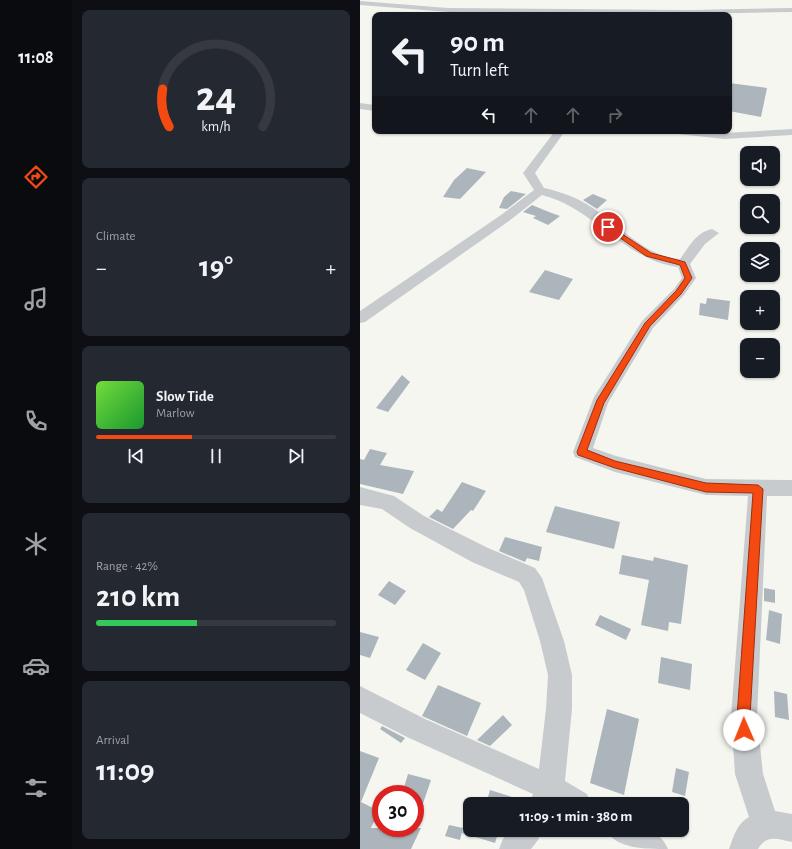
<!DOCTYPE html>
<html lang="en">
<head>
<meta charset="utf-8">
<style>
	body { margin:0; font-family:"Alegreya Sans",sans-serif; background:#242831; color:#f1f3f6; height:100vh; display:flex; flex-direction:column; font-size:15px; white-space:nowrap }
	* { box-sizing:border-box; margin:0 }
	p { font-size:13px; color:#9ea1a6 }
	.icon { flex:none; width:22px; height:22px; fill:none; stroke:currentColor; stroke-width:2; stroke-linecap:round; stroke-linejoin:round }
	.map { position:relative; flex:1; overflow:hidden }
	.sheet { display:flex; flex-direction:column; gap:10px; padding:10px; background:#0d0f14; width:288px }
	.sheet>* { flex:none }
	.hud { position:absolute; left:12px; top:12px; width:360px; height:122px; border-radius:8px; box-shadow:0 1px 3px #0004; background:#171b24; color:#f1f3f6; overflow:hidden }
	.buttons { position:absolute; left:380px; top:146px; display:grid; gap:8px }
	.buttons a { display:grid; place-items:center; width:40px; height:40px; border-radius:8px; background:#171b24; box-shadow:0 1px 3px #0004; font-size:20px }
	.speed { position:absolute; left:12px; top:785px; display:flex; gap:8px; font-size:20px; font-weight:700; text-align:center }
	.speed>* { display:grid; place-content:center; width:52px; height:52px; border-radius:50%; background:#171b24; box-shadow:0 1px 3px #0004; line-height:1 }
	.speed .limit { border:6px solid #d22; background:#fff; color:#111 }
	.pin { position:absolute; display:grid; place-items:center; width:34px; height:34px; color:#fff; margin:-17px; border:2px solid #fff; border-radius:50%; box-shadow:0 1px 4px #0007 }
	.me { position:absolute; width:44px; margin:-22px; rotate:359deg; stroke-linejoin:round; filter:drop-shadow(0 0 3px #0008) }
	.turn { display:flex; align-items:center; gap:14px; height:84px; padding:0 12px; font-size:18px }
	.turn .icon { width:52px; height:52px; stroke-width:2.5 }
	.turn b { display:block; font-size:28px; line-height:34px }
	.lanes { display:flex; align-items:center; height:38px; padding:0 12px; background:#0003; justify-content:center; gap:20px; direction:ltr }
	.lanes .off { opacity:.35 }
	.big { font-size:30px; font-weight:600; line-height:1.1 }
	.sheet .tile { flex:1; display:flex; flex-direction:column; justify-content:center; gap:6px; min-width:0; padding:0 14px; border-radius:8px; background:#242831 }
	.sheet .dial { align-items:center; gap:0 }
	.dial svg { height:104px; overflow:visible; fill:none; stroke:#363941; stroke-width:7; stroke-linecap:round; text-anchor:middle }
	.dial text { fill:#f1f3f6; stroke:none }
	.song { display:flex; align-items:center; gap:12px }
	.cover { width:48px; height:48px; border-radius:6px; background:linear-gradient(135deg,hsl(100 70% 55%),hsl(130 70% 35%)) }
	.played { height:4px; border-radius:2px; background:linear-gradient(90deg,#f54912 40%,#363941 40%) }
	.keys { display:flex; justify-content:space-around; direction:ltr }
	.heat { display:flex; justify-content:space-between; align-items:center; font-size:22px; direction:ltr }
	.charge { height:6px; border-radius:3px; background:linear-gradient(90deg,#34c759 42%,#363941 0) }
	.trip { position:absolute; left:103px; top:797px; width:226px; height:40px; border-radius:8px; background:#171b24; box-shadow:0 1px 3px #0004; font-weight:600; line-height:40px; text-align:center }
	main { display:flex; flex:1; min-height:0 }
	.menu { display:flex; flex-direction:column; width:72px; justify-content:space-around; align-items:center; background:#090b0e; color:#9ea1a6 }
	.menu .icon { width:28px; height:28px }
	.menu .selected { color:#f54912 }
	.menu b { font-size:18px; color:#f1f3f6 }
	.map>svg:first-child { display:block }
	.building { fill:#acb5bb }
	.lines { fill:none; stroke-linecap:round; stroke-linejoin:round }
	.minor { fill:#c8cbce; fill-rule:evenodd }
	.route { fill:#f54912; stroke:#9f2f0c }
</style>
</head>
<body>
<main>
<nav class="menu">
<b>11:08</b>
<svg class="icon selected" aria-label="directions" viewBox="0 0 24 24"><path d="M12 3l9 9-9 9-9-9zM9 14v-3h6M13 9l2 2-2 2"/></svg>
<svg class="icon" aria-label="music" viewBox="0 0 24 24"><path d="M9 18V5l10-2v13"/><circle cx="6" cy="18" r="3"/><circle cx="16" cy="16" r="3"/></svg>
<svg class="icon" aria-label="phone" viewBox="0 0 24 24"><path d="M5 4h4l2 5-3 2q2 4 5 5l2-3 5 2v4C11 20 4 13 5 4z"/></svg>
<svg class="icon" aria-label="climate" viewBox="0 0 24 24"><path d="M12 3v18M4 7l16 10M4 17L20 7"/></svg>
<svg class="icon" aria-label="car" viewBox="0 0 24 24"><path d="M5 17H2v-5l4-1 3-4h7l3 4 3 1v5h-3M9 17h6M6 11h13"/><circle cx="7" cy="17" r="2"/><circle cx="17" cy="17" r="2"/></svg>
<svg class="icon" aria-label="filters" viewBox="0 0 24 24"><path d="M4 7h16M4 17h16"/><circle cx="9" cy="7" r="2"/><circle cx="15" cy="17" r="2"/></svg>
</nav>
<section class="sheet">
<div class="tile dial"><svg viewBox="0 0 100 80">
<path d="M14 69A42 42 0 1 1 86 69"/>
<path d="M14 69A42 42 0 0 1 9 40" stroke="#f54912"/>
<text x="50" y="56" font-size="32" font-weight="700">24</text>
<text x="50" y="72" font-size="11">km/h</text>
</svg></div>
<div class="tile"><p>Climate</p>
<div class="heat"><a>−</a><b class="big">19°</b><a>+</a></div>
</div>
<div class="tile">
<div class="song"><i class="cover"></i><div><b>Slow Tide</b><p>Marlow</p></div></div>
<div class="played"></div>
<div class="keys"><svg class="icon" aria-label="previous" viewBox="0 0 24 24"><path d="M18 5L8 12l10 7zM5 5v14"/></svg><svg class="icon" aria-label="pause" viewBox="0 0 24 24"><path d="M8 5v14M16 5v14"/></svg><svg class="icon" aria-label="next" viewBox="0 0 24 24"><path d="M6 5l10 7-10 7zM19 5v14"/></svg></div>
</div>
<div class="tile"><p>Range · 42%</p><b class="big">210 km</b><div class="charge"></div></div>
<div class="tile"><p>Arrival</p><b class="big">11:09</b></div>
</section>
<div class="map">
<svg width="432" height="849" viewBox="0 0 432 849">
	<rect width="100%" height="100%" fill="#f6f6f1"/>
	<g class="building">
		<path d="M369 83 407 88 401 117 369 111Z"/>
		<path d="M107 168 126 172 100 199 83 197 94 180Z"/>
		<path d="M151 191 166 194 147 209 139 208 144 197Z"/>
		<path d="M233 194 247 200 237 209 223 200Z"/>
		<path d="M172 205 189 212 200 216 188 225 173 218 176 216 163 212Z"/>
		<path d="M185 270 213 279 199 300 169 292Z"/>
		<path d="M347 298 370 301 368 320 339 315 340 303 346 304Z"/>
		<path d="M42 375 50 382 28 412 16 408Z"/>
		<path d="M10 449 27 453 20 465 54 471 43 494 0 484V459L4 460Z"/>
		<path d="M102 482 126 491 113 511 111 510 93 529 69 517 77 509 82 512Z"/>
		<path d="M195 506 260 522 254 549 186 532Z"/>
		<path d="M145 537 182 547 179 561 167 558 165 562 139 551Z"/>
		<path d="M262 555 293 561 294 557 328 565 321 624 309 622 308 631 281 625 289 580 259 574Z"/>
		<path d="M29 581 46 591 35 605 18 595Z"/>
		<path d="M404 588 415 590V603L404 601Z"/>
		<path d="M409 610 422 614 420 644 406 640Z"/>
		<path d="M240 615 271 629 266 640 235 625Z"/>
		<path d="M0 632 19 637 10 658 0 655Z"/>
		<path d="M63 643 81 653 65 680 46 670Z"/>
		<path d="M301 657 332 664 330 690 298 683Z"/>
		<path d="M78 685 121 703 107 736 62 716Z"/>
		<path d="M414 691 427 694 429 720 415 717Z"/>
		<path d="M247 709 279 719 264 795 230 783Z"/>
		<path d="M143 715 152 725 130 746 117 740Z"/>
		<path d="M22 726 45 738 41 743 20 729Z"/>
		<path d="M0 751 19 758 1 802 19 811 11 828H61L51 849H0Z"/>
		<path d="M316 768 329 772 325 796 312 792Z"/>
		<path d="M48 774 71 780 57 821H55V794H42Z"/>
		<path d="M130 790 165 801V804H126Z"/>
		<path d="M89 825 103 828 100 840 85 836Z"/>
		<path d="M103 830H139L135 843 102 833Z"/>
	</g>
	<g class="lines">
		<g class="minor">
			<path d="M0 1 88 8 329 10 432 8V12L329 14 88 12 0 5Z"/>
			<path d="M0 103 15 105V111L0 109Z"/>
			<path d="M432 129V135L364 139 318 134 313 131 364 133Z"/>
			<path d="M195 131H205L175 173 184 188C202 192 218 198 233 208 260 226 286 257 320 259 330 246 335 233 352 229L359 233 345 244 330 264 336 278 324 295 293 328 248 403 233 448 256 456 346 479 432 480V496H407L397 717 403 774 415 811 432 814V842C417 839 407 834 398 849H369C373 838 377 823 389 817L375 774 371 717 388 496 346 495 255 472 215 457 213 452 234 397 282 321 314 289 322 278 318 267C264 260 234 208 182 195L149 221 5 322 0 323V311L141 215 174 190 163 173Z"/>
			<path d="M0 487 34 496 64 516 128 548 175 568 182 578 204 641 212 675V709L205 781 227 794 231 804H169L173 794 47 737 0 713V686L65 719 179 769 186 709 188 675 180 641 164 590 159 582 112 562 50 528 22 509 0 505Z"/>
			<path d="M150 830H182L178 840 171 849H139L143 839Z"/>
			<path d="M246 830C269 830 298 823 308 849 285 849 256 849 246 830Z"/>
		</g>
	</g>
	<path class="route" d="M246 226H250L291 253 325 262 332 278 321 294 290 326 244 403 227 450 255 461 346 483 398 485 403 489 390 717 391 730 389 735 384 737 380 735 377 717 393 493 346 492 255 468 218 455 217 452 237 400 285 323 316 291 325 278 320 265 286 256 246 228Z"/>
</svg>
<div class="buttons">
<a><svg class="icon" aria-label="sound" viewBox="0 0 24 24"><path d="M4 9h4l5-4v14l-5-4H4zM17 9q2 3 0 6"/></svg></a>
<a><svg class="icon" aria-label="search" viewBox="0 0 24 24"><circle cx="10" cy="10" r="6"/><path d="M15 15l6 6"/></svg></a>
<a><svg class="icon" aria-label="layers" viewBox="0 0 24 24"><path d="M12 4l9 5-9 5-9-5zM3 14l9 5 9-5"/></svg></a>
<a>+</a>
<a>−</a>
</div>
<div class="speed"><div class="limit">30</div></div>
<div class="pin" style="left:248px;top:227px;background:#d93025"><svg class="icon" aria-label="arrive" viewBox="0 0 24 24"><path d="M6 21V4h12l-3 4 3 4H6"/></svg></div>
<svg class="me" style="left:384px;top:730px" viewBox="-20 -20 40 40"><circle r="19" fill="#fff"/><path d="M0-13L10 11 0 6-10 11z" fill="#f54912"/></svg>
<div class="trip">11:09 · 1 min · 380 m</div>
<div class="hud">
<div class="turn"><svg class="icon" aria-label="left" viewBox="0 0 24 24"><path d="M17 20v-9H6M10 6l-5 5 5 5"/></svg><div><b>90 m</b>Turn left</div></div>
<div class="lanes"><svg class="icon" aria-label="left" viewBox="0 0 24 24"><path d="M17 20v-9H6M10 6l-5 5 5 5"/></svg><svg class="icon off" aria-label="ahead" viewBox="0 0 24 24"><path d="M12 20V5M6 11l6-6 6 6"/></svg><svg class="icon off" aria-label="ahead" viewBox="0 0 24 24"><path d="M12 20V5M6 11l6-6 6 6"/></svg><svg class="icon off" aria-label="right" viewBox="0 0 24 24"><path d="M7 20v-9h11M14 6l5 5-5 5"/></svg></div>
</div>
</div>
</main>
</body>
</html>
